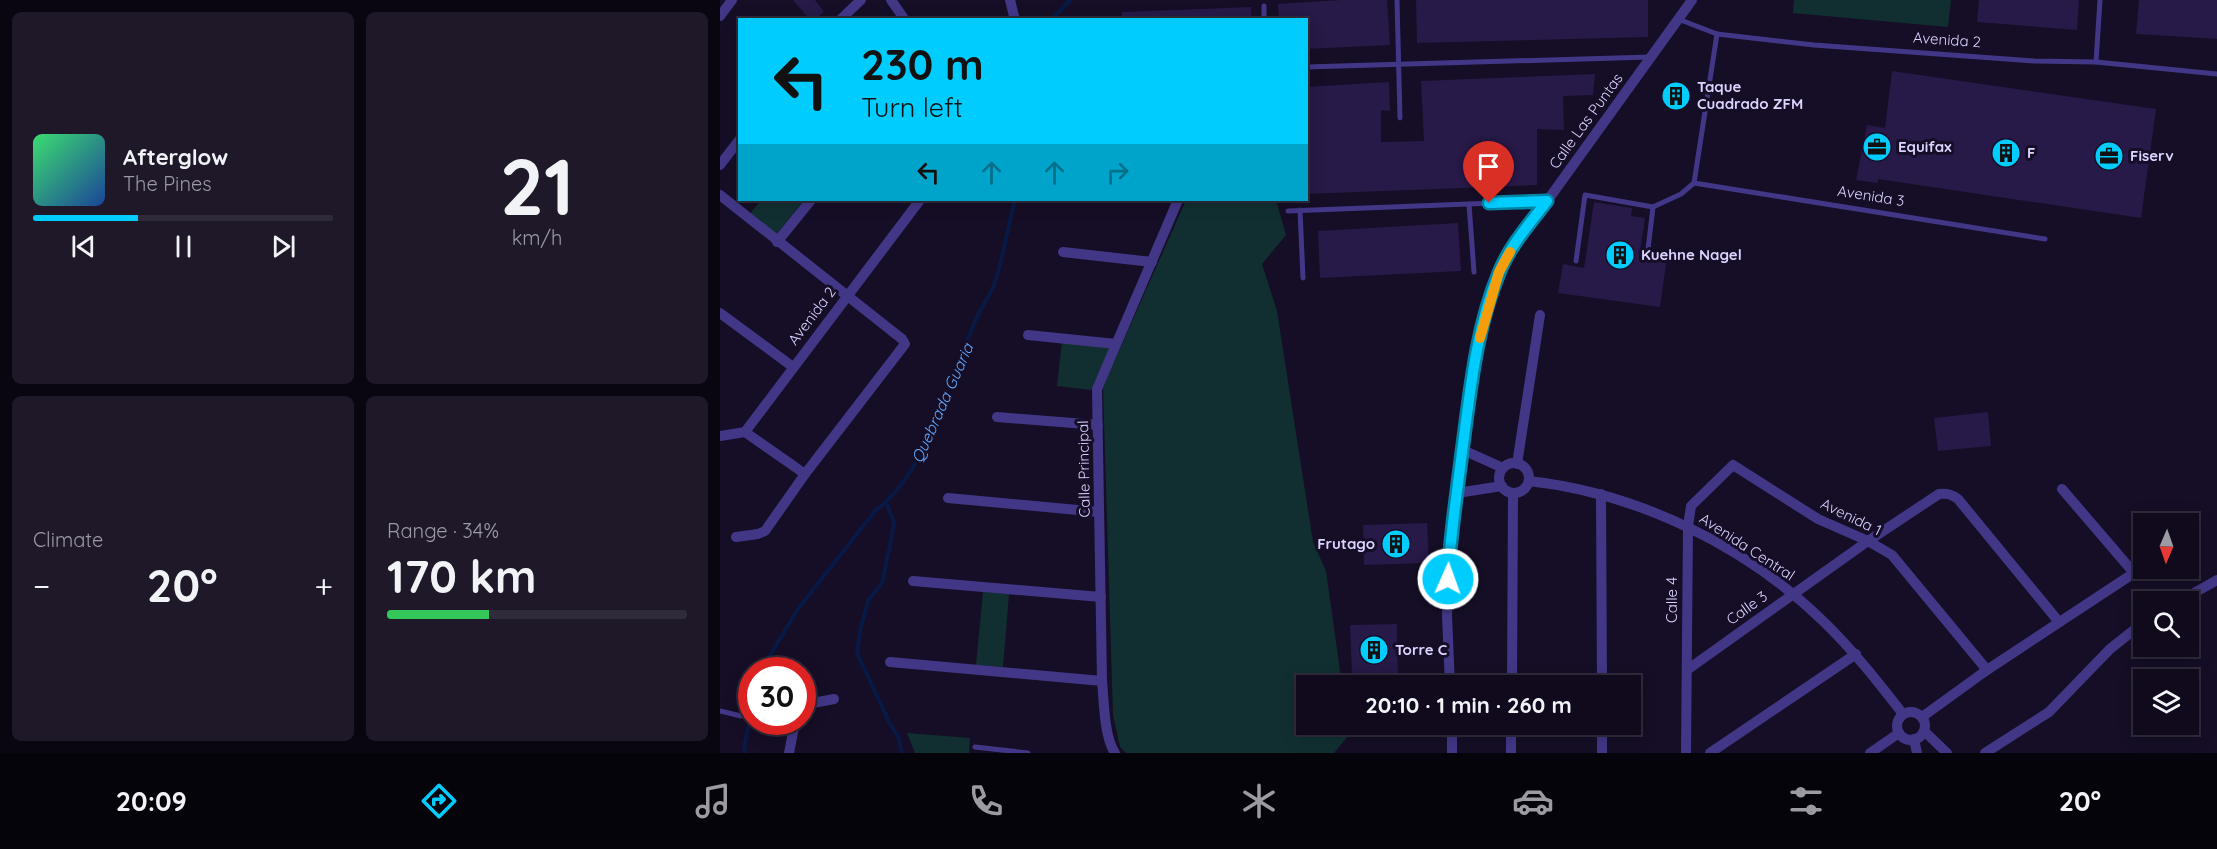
<!DOCTYPE html>
<html lang="en">
<head>
<meta charset="utf-8">
<style>
	body { margin:0; font-family:Quicksand,sans-serif; background:#1e1829; color:#f1f3f6; height:100vh; display:flex; flex-direction:column; font-size:22px; white-space:nowrap }
	* { box-sizing:border-box; margin:0 }
	p { font-size:20px; color:#9c9aa3 }
	.icon { flex:none; width:33px; height:33px; fill:none; stroke:currentColor; stroke-width:2; stroke-linecap:round; stroke-linejoin:round }
	.map { position:relative; flex:1; overflow:hidden }
	.panel { display:flex; flex-direction:column; gap:12px; padding:12px; background:#09060f; width:720px }
	.panel>* { flex:none }
	.banner { position:absolute; left:18px; top:18px; width:570px; height:183px; border-radius:0px; box-shadow:0 3px 15px #0003,0 0 0 2px #302b3b; background:#00cdfe; color:#111; overflow:hidden }
	.needle { width:39px; rotate:182deg }
	.buttons { position:absolute; left:1413px; top:513px; display:grid; gap:12px }
	.buttons a { display:grid; place-items:center; width:66px; height:66px; border-radius:0px; background:#100a1c; box-shadow:0 3px 15px #0003,0 0 0 2px #302b3b; font-size:30px }
	.speed { position:absolute; left:18px; top:657px; display:flex; gap:12px; font-size:30px; font-weight:700; text-align:center }
	.speed>* { display:grid; place-content:center; width:78px; height:78px; border-radius:50%; background:#100a1c; box-shadow:0 3px 15px #0003,0 0 0 2px #302b3b; line-height:1 }
	.speed .limit { border:9px solid #d22; background:#fff; color:#111 }
	.pin { position:absolute; display:grid; place-items:center; width:51px; height:51px; color:#fff; margin:-62px -26px; border-radius:50% 50% 50% 0; rotate:-45deg; box-shadow:0 0 6px #0007 }
	.pin .icon { rotate:45deg }
	.me { position:absolute; width:66px; margin:-33px; rotate:2deg; stroke-linejoin:round; filter:drop-shadow(0 0 4px #0008) }
	.turn { display:flex; align-items:center; gap:21px; height:126px; padding:0 24px; font-size:27px }
	.turn .icon { width:78px; height:78px; stroke-width:2.5 }
	.turn b { display:block; font-size:42px; line-height:51px }
	.lanes { display:flex; align-items:center; height:57px; padding:0 24px; background:#0003; justify-content:center; gap:30px; direction:ltr }
	.lanes .off { opacity:.35 }
	.big { font-size:45px; font-weight:700; line-height:1.1 }
	.panel .card { flex:1; display:flex; flex-direction:column; justify-content:center; gap:9px; min-width:0; padding:0 21px; border-radius:9px; background:#1e1829 }
	.panel .dial { align-items:center; gap:0 }
	.dial b { font-size:78px; line-height:1 }
	.song { display:flex; align-items:center; gap:18px }
	.cover { width:72px; height:72px; border-radius:9px; background:linear-gradient(135deg,hsl(140 70% 55%),hsl(220 70% 35%)) }
	.played { height:6px; border-radius:3px; background:linear-gradient(90deg,#00cdfe 35%,#302b3b 35%) }
	.keys { display:flex; justify-content:space-around; direction:ltr }
	.heat { display:flex; justify-content:space-between; align-items:center; font-size:33px; direction:ltr }
	.charge { height:9px; border-radius:4px; background:linear-gradient(90deg,#34c759 34%,#302b3b 0) }
	.panel .tiles { flex:1; display:grid; gap:12px; grid-template-columns:repeat(2,1fr) }
	.trip { position:absolute; left:576px; top:675px; width:345px; height:60px; border-radius:0px; background:#100a1c; box-shadow:0 3px 15px #0003,0 0 0 2px #302b3b; font-weight:700; line-height:60px; text-align:center }
	.tabs { display:flex; height:96px; justify-content:space-around; align-items:center; background:#06040b; color:#9c9aa3 }
	.tabs .icon { width:42px; height:42px }
	.tabs .on { color:#00cdfe }
	.tabs b { font-size:27px; color:#f1f3f6 }
	main { display:flex; flex:1; min-height:0 }
	.map>svg:first-child { display:block }
	.green { fill:#112f31 }
	.lines { fill:none; stroke-linecap:round; stroke-linejoin:round }
	.stream { stroke:#081945; stroke-width:4 }
	.building { fill:#271948 }
	.lane { stroke:#423787; stroke-width:5 }
	.street { stroke:#423787; stroke-width:10 }
	.route-casing { stroke:#0085a5; stroke-width:15 }
	.route { stroke:#00cdfe; stroke-width:10 }
	.slow { stroke:#f59e0b; stroke-width:10 }
	.labels { text-anchor:middle; stroke-width:6; stroke-linejoin:round; paint-order:stroke }
	.street-label { font-size:15px; fill:#dcd3ff; stroke:#150e26 }
	.poi-label { font-size:15px; font-weight:bold; fill:#dcd3ff; stroke:#150e26; text-anchor:start }
	.water-label { font-size:16px; font-style:italic; fill:#61a7ff; stroke:#150e26 }
</style>
</head>
<body>
<main>
<section class="panel">
<div class="tiles">
<div class="card">
<div class="song"><i class="cover"></i><div><b>Afterglow</b><p>The Pines</p></div></div>
<div class="played"></div>
<div class="keys"><svg class="icon" aria-label="previous" viewBox="0 0 24 24"><path d="M18 5L8 12l10 7zM5 5v14"/></svg><svg class="icon" aria-label="pause" viewBox="0 0 24 24"><path d="M8 5v14M16 5v14"/></svg><svg class="icon" aria-label="next" viewBox="0 0 24 24"><path d="M6 5l10 7-10 7zM19 5v14"/></svg></div>
</div>
<div class="card dial"><b>21</b><p>km/h</p></div>
<div class="card"><p>Climate</p>
<div class="heat"><a>−</a><b class="big">20°</b><a>+</a></div>
</div>
<div class="card"><p>Range · 34%</p><b class="big">170 km</b><div class="charge"></div></div>
</div>
</section>
<div class="map">
<svg width="1497" height="753" viewBox="0 0 1497 753">
	<rect width="100%" height="100%" fill="#150e26"/>
	<g class="green">
		<path d="M1074 0H1231L1228 27 1073 13Z"/>
		<path d="M41 200H84L56 235 29 215Z"/>
		<path d="M466 200H556L566 235 542 264 557 311 593 542 606 571 622 685 586 686V724L627 725 628 736 614 753H406L400 747 393 715 383 387Z"/>
		<path d="M342 341 390 347 371 390 337 386Z"/>
		<path d="M263 592 289 594 283 667 256 665Z"/>
		<path d="M187 733 250 738 249 753H195Z"/>
	</g>
	<g class="lines">
		<g class="stream">
			<path d="M331 20 350 0"/>
			<path d="M166 502 174 522 169 551 162 583 148 601 140 631 137 653 170 724 178 736 182 753"/>
			<path d="M41 670 78 609 155 511C208 471 228 384 254 324 260 309 271 295 276 279 284 253 288 226 295 200"/>
			<path d="M25 753 24 746 32 711"/>
		</g>
	</g>
	<g class="building">
		<path d="M73 0H95L104 12 94 20H90Z"/>
		<path d="M621 0H667L670 45 586 49V20H559L558 4Z"/>
		<path d="M696 0H928V37L697 43Z"/>
		<path d="M1259 0H1359L1357 30 1257 22Z"/>
		<path d="M1419 0H1497V39L1416 34Z"/>
		<path d="M531 7V20H402V12Z"/>
		<path d="M1172 71 1436 109 1421 218 1158 179V183L1136 180 1147 125 1165 128Z"/>
		<path d="M875 74 873 95 843 96 844 130 817 129V185L586 194V87L669 82 670 111 661 110V142L704 141 701 81Z"/>
		<path d="M960 82 968 103 952 109 943 89Z"/>
		<path d="M874 202 912 208 911 216 925 218 920 253 947 257 940 307 838 293 843 264 864 268Z"/>
		<path d="M738 223 741 271 600 278 598 231Z"/>
		<path d="M1268 412 1271 446 1218 451 1214 418Z"/>
		<path d="M707 523 709 563 644 565 643 525Z"/>
		<path d="M677 624 678 675 632 676 630 625Z"/>
	</g>
	<g class="lines">
		<g class="lane">
			<path d="M677 0 680 118"/>
			<path d="M544 6V20"/>
			<path d="M958 19 997 34 1094 45 1314 61 1376 62 1497 74"/>
			<path d="M1376 62 1380 0"/>
			<path d="M586 67 930 57"/>
			<path d="M974 183 1325 239"/>
			<path d="M974 183 997 34"/>
			<path d="M749 204 754 272"/>
			<path d="M580 210 583 278"/>
			<path d="M568 211 825 201"/>
			<path d="M928 249 933 207 961 194 974 183"/>
			<path d="M856 261 865 195 933 207"/>
			<path d="M0 711 21 716"/>
			<path d="M255 747 308 753"/>
		</g>
		<g class="street">
			<path d="M171 0 185 20"/>
			<path d="M290 0 295 20"/>
			<path d="M0 16 12 0"/>
			<path d="M120 20 141 0"/>
			<path d="M0 165 20 139"/>
			<path d="M0 195 182 339 185 344 85 474 45 531 38 534 16 537"/>
			<path d="M57 242 91 200"/>
			<path d="M343 252 432 262"/>
			<path d="M0 313 73 367"/>
			<path d="M308 335 396 344"/>
			<path d="M277 417 378 425"/>
			<path d="M25 432 85 474"/>
			<path d="M0 436 25 432 200 200"/>
			<path d="M743 450 783 468"/>
			<circle cx="794" cy="478" r="15"/>
			<path d="M797 464 820 315"/>
			<path d="M809 481C917 493 1025 545 1103 621 1133 650 1158 682 1183 714"/>
			<path d="M737 493 782 486"/>
			<path d="M881 494 882 686"/>
			<path d="M228 498 379 512"/>
			<path d="M193 581 381 597"/>
			<path d="M1458 602 1497 580"/>
			<path d="M170 662 382 681"/>
			<path d="M967 670 1148 541 1219 494C1227 493 1231 494 1238 499L1339 622"/>
			<path d="M730 686 727 615 730 542 749 390 759 342 779 272 807 229 972 0"/>
			<path d="M792 686 793 493"/>
			<path d="M82 705 114 699"/>
			<circle cx="1191" cy="726" r="14"/>
			<path d="M1202 717 1267 670 1414 573 1342 489"/>
			<path d="M732 724V753"/>
			<path d="M882 724V753"/>
			<path d="M1204 731 1227 753"/>
			<path d="M1194 739 1197 753"/>
			<path d="M69 753 75 722"/>
			<path d="M395 753C384 737 384 701 382 681L377 389 458 200"/>
			<path d="M791 753V724"/>
			<path d="M966 753 968 526 971 506 1013 465 1098 519 1148 541 1172 555 1267 670"/>
			<path d="M990 753 1136 654"/>
			<path d="M1150 753 1179 733"/>
			<path d="M1265 753 1329 712 1390 649 1424 622"/>
		</g>
	</g>
	<g class="lines">
		<g class="route-casing">
			<path id="route" d="M728 579C730 536 737 494 742 452 750 393 756 328 779 273 789 247 810 223 827 201L769 203"/>
		</g>
		<use href="#route" class="route"/>
		<path class="slow" d="M760 338 779 272 790 252"/>
	</g>
	<defs>
		<g id="building-disc" transform="scale(1.5)"><circle r="9.5" fill="#00cdfe" stroke="#150e26"/><path d="M-4-6H4V6H1V3H-1V6H-4ZM-2.5-4.3h1.7v1.8h-1.7ZM.8-4.3h1.7v1.8H.8ZM-2.5-1h1.7V.8h-1.7ZM.8-1h1.7V.8H.8Z" fill="#111"/></g>
		<g id="office-disc" transform="scale(1.5)"><circle r="9.5" fill="#00cdfe" stroke="#150e26"/><path d="M-6-3h4V-5.5h4V-3h4V5H-6ZM-1-4.5V-3h2v-1.5ZM-6 0V1H6V0Z" fill="#111"/></g>
	</defs>
	<g fill-rule="evenodd">
		<use href="#building-disc" x="956" y="96"/>
		<use href="#office-disc" x="1157" y="147"/>
		<use href="#building-disc" x="1286" y="153"/>
		<use href="#office-disc" x="1389" y="156"/>
		<use href="#building-disc" x="900" y="255"/>
		<use href="#building-disc" x="676" y="544"/>
		<use href="#building-disc" x="654" y="650"/>
	</g>
	<g class="labels">
		<g class="street-label">
			<text transform="translate(1227 40) rotate(4)" y="5">Avenida 2</text>
			<text transform="translate(866 121) rotate(-54)" y="5">Calle Las Puntas</text>
			<text transform="translate(1151 196) rotate(9)" y="5">Avenida 3</text>
			<text transform="translate(92 316) rotate(-53)" y="5">Avenida 2</text>
			<text transform="translate(364 469) rotate(-91)" y="5">Calle Principal</text>
			<text transform="translate(1131 517) rotate(26)" y="5">Avenida 1</text>
			<text transform="translate(1027 547) rotate(33)" y="5">Avenida Central</text>
			<text transform="translate(952 600) rotate(-90)" y="5">Calle 4</text>
			<text transform="translate(1027 608) rotate(-36)" y="5">Calle 3</text>
		</g>
		<g class="poi-label">
			<text x="977" y="92">Taque<tspan x="977" dy="17">Cuadrado ZFM</tspan></text>
			<text x="1178" y="152">Equifax</text>
			<text x="1307" y="158">F</text>
			<text x="1410" y="161">Fiserv</text>
			<text x="921" y="260">Kuehne Nagel</text>
			<text x="655" y="549" text-anchor="end">Frutago</text>
			<text x="675" y="655">Torre C</text>
		</g>
		<g class="water-label">
			<text transform="translate(222 403) rotate(-66)" y="6">Quebrada Guaria</text>
		</g>
	</g>
</svg>
<div class="buttons">
<a><svg class="needle" viewBox="-14 -14 28 28"><path d="M0-13l5 13h-10z" fill="#e53935"/><path d="M0 13l5-13h-10z" fill="#9c9aa3"/></svg></a>
<a><svg class="icon" aria-label="search" viewBox="0 0 24 24"><circle cx="10" cy="10" r="6"/><path d="M15 15l6 6"/></svg></a>
<a><svg class="icon" aria-label="layers" viewBox="0 0 24 24"><path d="M12 4l9 5-9 5-9-5zM3 14l9 5 9-5"/></svg></a>
</div>
<div class="speed"><div class="limit">30</div></div>
<div class="pin" style="left:769px;top:203px;background:#d93025"><svg class="icon" aria-label="arrive" viewBox="0 0 24 24"><path d="M6 21V4h12l-3 4 3 4H6"/></svg></div>
<svg class="me" style="left:728px;top:579px" viewBox="-20 -20 40 40"><circle r="17" fill="#00cdfe" stroke="#fff" stroke-width="3"/><path d="M0-11L8 9 0 5-8 9z" fill="#fff"/></svg>
<div class="trip">20:10 · 1 min · 260 m</div>
<div class="banner">
<div class="turn"><svg class="icon" aria-label="left" viewBox="0 0 24 24"><path d="M17 20v-9H6M10 6l-5 5 5 5"/></svg><div><b>230 m</b>Turn left</div></div>
<div class="lanes"><svg class="icon" aria-label="left" viewBox="0 0 24 24"><path d="M17 20v-9H6M10 6l-5 5 5 5"/></svg><svg class="icon off" aria-label="ahead" viewBox="0 0 24 24"><path d="M12 20V5M6 11l6-6 6 6"/></svg><svg class="icon off" aria-label="ahead" viewBox="0 0 24 24"><path d="M12 20V5M6 11l6-6 6 6"/></svg><svg class="icon off" aria-label="right" viewBox="0 0 24 24"><path d="M7 20v-9h11M14 6l5 5-5 5"/></svg></div>
</div>
</div>
</main>
<nav class="tabs">
<b>20:09</b>
<svg class="icon on" aria-label="directions" viewBox="0 0 24 24"><path d="M12 3l9 9-9 9-9-9zM9 14v-3h6M13 9l2 2-2 2"/></svg>
<svg class="icon" aria-label="music" viewBox="0 0 24 24"><path d="M9 18V5l10-2v13"/><circle cx="6" cy="18" r="3"/><circle cx="16" cy="16" r="3"/></svg>
<svg class="icon" aria-label="phone" viewBox="0 0 24 24"><path d="M5 4h4l2 5-3 2q2 4 5 5l2-3 5 2v4C11 20 4 13 5 4z"/></svg>
<svg class="icon" aria-label="climate" viewBox="0 0 24 24"><path d="M12 3v18M4 7l16 10M4 17L20 7"/></svg>
<svg class="icon" aria-label="car" viewBox="0 0 24 24"><path d="M5 17H2v-5l4-1 3-4h7l3 4 3 1v5h-3M9 17h6M6 11h13"/><circle cx="7" cy="17" r="2"/><circle cx="17" cy="17" r="2"/></svg>
<svg class="icon" aria-label="filters" viewBox="0 0 24 24"><path d="M4 7h16M4 17h16"/><circle cx="9" cy="7" r="2"/><circle cx="15" cy="17" r="2"/></svg>
<b>20°</b>
</nav>
</body>
</html>
